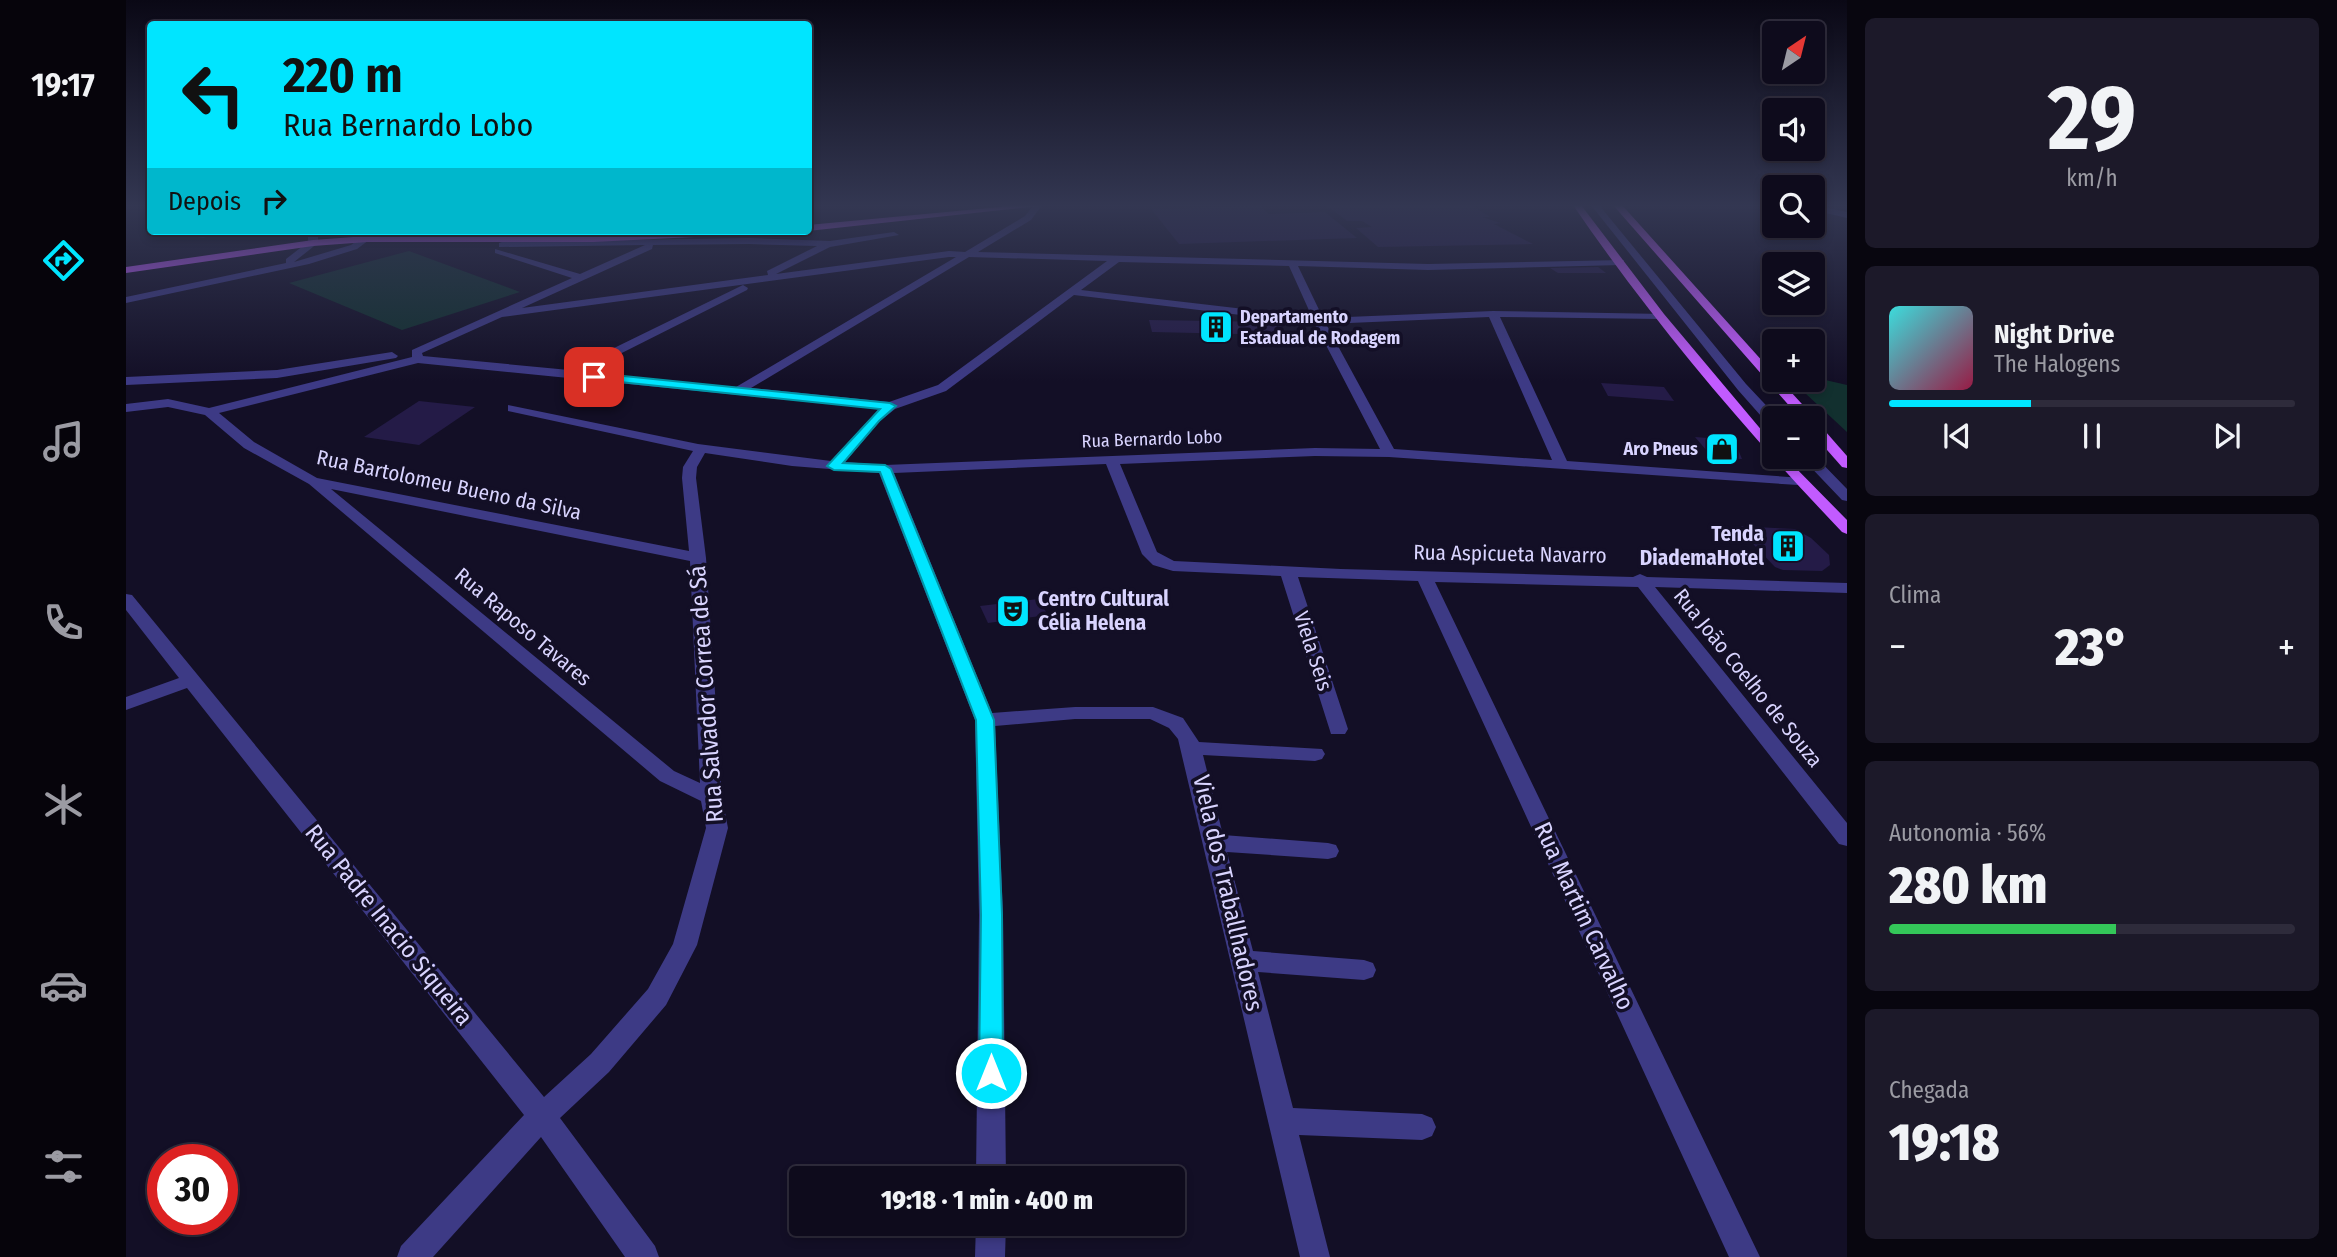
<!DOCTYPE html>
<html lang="pt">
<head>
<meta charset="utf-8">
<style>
	body { margin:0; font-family:"Fira Sans Condensed",sans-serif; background:#1c1929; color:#f1f3f6; height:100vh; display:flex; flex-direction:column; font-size:26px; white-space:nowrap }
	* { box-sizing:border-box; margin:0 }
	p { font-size:23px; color:#9b9ba3 }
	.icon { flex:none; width:38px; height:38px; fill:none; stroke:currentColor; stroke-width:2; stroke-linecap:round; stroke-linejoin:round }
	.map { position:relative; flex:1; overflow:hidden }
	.drawer { display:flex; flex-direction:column; gap:18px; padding:18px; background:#08060f; width:490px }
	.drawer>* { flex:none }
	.guide { position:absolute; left:21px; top:21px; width:665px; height:214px; border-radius:7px; box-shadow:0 4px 10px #0003,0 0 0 2px #2e2b3b; background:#00e5ff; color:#111; overflow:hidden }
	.needle { width:46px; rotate:35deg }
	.buttons { position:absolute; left:1636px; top:21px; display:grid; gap:14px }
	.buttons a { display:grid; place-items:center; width:63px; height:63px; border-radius:7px; background:#0e0b1c; box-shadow:0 4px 10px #0003,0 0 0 2px #2e2b3b; font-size:35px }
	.speed { position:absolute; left:21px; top:1144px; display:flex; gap:14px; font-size:35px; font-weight:700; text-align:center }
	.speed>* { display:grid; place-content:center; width:91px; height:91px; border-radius:50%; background:#0e0b1c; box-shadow:0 4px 10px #0003,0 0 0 2px #2e2b3b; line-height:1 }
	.speed .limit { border:10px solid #d22; background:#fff; color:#111 }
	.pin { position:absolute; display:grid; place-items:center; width:60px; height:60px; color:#fff; margin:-30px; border-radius:14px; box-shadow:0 4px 10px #0006 }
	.me { position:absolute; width:77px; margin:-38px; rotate:0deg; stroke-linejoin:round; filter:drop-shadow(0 0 5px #0008) }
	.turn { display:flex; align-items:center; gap:24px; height:147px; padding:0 21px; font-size:32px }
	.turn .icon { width:91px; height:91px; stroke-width:2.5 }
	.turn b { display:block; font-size:49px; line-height:60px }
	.then { display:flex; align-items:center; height:66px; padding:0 21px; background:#0003; gap:14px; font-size:26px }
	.big { font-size:52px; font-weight:800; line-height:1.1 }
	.drawer .tile { flex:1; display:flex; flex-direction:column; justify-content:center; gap:10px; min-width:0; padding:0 24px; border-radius:10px; background:#1c1929 }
	.drawer .dial { align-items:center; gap:0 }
	.dial b { font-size:91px; line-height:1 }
	.song { display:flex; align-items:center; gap:21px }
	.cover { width:84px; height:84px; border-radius:10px; background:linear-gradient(135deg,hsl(180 70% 55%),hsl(340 70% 35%)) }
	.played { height:7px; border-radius:4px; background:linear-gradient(90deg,#00e5ff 35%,#2e2b3b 35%) }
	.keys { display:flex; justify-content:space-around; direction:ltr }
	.heat { display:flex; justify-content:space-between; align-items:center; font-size:38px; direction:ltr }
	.charge { height:10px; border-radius:5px; background:linear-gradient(90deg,#34c759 56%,#2e2b3b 0) }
	.trip { position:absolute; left:663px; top:1166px; width:396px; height:70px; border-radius:7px; background:#0e0b1c; box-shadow:0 4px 10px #0003,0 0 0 2px #2e2b3b; font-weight:800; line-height:70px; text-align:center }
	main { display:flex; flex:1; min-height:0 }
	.menu { display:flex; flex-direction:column; width:126px; justify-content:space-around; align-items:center; background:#06040b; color:#9b9ba3 }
	.menu .icon { width:49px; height:49px }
	.menu .current { color:#00e5ff }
	.menu b { font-size:32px; color:#f1f3f6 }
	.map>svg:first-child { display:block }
	.green { fill:#12302f }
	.building { fill:#241b47 }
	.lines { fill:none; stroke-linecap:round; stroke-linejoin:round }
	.minor { fill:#3d3a85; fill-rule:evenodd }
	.major { fill:#c25bff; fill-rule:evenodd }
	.route { fill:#00e5ff; stroke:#0095a6; stroke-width:2 }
	.labels { text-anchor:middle; stroke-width:7; stroke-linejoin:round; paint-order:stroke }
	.far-poi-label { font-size:18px; font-weight:bold; fill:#d9d4ff; stroke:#130f26; text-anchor:start }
	.far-street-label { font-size:18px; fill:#d9d4ff; stroke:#130f26 }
	.street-label { font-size:21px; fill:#d9d4ff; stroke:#130f26 }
	.poi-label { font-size:21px; font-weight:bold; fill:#d9d4ff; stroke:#130f26; text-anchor:end }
	.near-street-label { font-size:24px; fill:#d9d4ff; stroke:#130f26 }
</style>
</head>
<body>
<main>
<nav class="menu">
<b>19:17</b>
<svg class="icon current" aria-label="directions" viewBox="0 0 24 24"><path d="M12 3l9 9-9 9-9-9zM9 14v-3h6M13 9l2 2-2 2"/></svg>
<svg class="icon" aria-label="music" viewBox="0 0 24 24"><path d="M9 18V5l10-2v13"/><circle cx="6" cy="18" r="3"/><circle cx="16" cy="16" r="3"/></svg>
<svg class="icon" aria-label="phone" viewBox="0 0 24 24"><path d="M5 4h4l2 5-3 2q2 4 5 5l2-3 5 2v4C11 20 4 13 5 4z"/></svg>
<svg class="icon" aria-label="climate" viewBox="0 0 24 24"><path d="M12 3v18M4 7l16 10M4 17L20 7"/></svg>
<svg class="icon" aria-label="car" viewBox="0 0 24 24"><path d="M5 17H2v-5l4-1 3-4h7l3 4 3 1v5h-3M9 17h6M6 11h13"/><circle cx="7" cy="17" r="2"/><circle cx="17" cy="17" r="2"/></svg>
<svg class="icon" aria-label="filters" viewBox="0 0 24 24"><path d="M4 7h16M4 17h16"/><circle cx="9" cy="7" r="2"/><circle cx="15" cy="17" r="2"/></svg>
</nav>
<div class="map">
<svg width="1721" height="1257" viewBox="0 0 1721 1257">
	<rect width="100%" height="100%" fill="#130f26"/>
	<g class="green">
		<path d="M283 251 394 292 276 330 163 283Z"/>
		<path d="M1687 370 1695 379 1721 385V432L1665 380H1687Z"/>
	</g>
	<g class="building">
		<path d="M1200 205H1345L1364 217H1356L1374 223 1368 224 1407 244 1252 247 1230 228 1246 227 1236 221H1221Z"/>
		<path d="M1134 206 1143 214 1199 212 1231 238 1053 244 1025 209Z"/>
		<path d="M70 231H99V232L77 238 58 235Z"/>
		<path d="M1472 267 1480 273H1432L1424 268Z"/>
		<path d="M1023 320 1154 322 1158 335 1026 332Z"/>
		<path d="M1475 383 1538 387 1548 401 1482 396Z"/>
		<path d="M293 401 349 407 293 445 238 437Z"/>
		<path d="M1569 437 1608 440 1616 459 1587 458Z"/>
		<path d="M1610 526 1669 529 1685 538 1703 555 1704 565 1696 571 1657 570 1649 567Z"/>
		<path d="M912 599 922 615 862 623 854 606Z"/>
	</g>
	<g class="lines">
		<g class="minor">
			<path d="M908 205H916L905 220 852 252 1302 264 1498 260V264L1495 265 1302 270 1172 266 1197 318 1367 311 1538 314V318L1534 319 1374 317 1441 461 1677 478 1679 481 1672 485 1263 457 1189 456 994 464 1031 552 1048 561 1215 569 1507 577 1514 574 1521 577 1721 583V593L1529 587 1721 823V846L1713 844 1512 587 1309 582 1634 1257H1603L1292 581 1172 577 1222 729 1219 734H1205L1155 576 1047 571 1027 565 1016 554 980 464 768 473 866 713 949 707H1027L1057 718 1073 742 1196 749 1199 754 1196 759 1189 761 1077 755 1097 835 1202 843 1210 845 1213 851 1210 857 1202 859 1101 852 1127 951 1238 960 1247 963 1250 970 1247 977 1238 980 1132 972 1167 1108 1296 1114 1306 1118 1310 1127 1306 1136 1296 1140 1173 1135 1204 1257H1174L1052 739 1043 728 1024 719H949L869 726 877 915 880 1178H850L853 915 849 720 753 473 666 466 579 453 571 467 570 478 580 558 596 797 602 828 571 945 540 1005 483 1072 434 1118 529 1246 533 1257H499L415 1137 307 1257H271L275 1246 398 1115 61 688 0 710V697L53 678 0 610V594L6 595 418 1097 465 1054 522 989 547 944 580 828 575 801 534 781 183 484 118 448 79 415 42 407 0 412V404L42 399 83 408 286 357V350L446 278 369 253V249L454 274 519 245 373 247V243L376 242 623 238 704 241 768 232 773 235 704 247 650 274 823 251 839 252 899 216ZM623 244 691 246 641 271 642 275 396 308 526 249 527 245ZM823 257H830L610 387 458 372 621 290 622 288 617 285 443 370 297 356 296 353 376 317ZM843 257 981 261 812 385 763 402 625 388ZM993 262 1163 266 1186 317 955 290ZM948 295 1189 324 1254 449 1189 448 759 465 719 462 754 421 769 409 820 391ZM1363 317 1426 460 1268 449 1200 324ZM292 363 753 409 705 461 572 444 382 405V411L567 451 557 467 556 478 563 551 191 478 128 442 93 413ZM205 489 564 561 574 783 548 771Z"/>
			<path d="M1465 205H1473L1620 384 1652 418H1648V426L1643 425 1612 390Z"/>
			<path d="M1687 205 1721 212V218L1687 210Z"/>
			<path d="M182 231H192V243L168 262 225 245 244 231H255L231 249 183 264 0 303V297L160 263V259L182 242Z"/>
			<path d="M266 352 272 356 270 358 151 378 0 385V377L151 370Z"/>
			<path d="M1687 454 1721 489V501L1716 500 1675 457H1687Z"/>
			<path d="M850 1223H880L879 1257H849Z"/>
		</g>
		<g class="major">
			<path d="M894 205H923L682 231V225Z"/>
			<path d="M1447 205H1455L1538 314 1648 445V457H1659L1721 520V534L1716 532C1619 430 1527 322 1447 205Z"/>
			<path d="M1487 205H1496L1648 374V380H1654L1686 415 1688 418 1687 419 1674 418Z"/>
			<path d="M574 231H634L629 234 467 242H241L187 246 0 273V267L187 240 241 236H467Z"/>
			<path d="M1687 422 1692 423 1721 456V468L1716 467 1687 434Z"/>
		</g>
	</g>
	<linearGradient id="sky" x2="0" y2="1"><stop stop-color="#0a0815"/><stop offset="0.54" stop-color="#333752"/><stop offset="1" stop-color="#333752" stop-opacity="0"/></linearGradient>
	<rect width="1721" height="381" fill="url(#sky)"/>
	<path class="route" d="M468 373 764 403 770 406 753 421 717 463 759 465 765 469 868 720 876 915 877 1073 874 1080 865 1084 856 1080 853 1073 855 915 850 720 754 472 708 470 701 466 754 409 465 379 463 377Z"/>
	<defs>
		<g id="building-square" transform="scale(1.75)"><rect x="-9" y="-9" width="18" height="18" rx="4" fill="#00e5ff" stroke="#130f26"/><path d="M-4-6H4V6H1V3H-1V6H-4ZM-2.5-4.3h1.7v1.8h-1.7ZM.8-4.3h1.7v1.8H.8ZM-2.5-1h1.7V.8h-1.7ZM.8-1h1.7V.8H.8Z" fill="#111"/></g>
		<g id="shop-square" transform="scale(1.75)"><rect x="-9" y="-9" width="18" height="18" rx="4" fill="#00e5ff" stroke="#130f26"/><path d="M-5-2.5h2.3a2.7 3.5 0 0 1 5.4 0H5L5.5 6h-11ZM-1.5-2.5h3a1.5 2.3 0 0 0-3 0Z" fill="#111"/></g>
		<g id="theatre-square" transform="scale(1.75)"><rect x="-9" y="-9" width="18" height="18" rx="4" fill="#00e5ff" stroke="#130f26"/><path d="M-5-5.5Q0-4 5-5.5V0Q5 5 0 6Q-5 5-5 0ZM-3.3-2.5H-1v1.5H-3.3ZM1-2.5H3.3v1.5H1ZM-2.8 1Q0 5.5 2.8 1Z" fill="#111"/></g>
	</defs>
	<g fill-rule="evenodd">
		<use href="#building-square" x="1090" y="327"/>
		<use href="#shop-square" x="1596" y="449"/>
		<use href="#building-square" x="1662" y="546"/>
		<use href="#theatre-square" x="887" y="611"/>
	</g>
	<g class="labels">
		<g class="far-poi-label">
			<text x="1114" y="323">Departamento<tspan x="1114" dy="21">Estadual de Rodagem</tspan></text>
			<text x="1572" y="455" text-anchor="end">Aro Pneus</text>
		</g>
		<g class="far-street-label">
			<text transform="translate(1026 439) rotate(-2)" y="6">Rua Bernardo Lobo</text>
		</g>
		<g class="street-label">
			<text transform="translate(323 485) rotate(12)" y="7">Rua Bartolomeu Bueno da Silva</text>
			<text transform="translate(1384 554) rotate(1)" y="7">Rua Aspicueta Navarro</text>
			<text transform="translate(397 627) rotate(40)" y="7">Rua Raposo Tavares</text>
			<text transform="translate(1187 651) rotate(72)" y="7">Viela Seis</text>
			<text transform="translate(1622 678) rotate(51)" y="7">Rua João Coelho de Souza</text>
		</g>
		<g class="poi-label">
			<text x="1638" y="541">Tenda<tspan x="1638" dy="24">DiademaHotel</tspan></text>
			<text x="912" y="606" text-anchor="start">Centro Cultural<tspan x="912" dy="24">Célia Helena</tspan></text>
		</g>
		<g class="near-street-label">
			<text transform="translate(580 694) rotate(-94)" y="8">Rua Salvador Correa de Sá</text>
			<text transform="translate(1102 893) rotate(77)" y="8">Viela dos Traballhadores</text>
			<text transform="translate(1458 916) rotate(65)" y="8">Rua Martim Carvalho</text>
			<text transform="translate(263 925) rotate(51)" y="8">Rua Padre Inacio Siqueira</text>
		</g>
	</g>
</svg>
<div class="buttons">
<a><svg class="needle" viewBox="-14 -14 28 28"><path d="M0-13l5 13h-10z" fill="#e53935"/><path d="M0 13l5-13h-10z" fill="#9b9ba3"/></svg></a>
<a><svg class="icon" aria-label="sound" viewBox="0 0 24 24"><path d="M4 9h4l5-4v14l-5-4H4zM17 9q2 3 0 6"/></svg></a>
<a><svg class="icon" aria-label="search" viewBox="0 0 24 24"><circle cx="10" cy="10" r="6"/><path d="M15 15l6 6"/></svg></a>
<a><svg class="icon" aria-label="layers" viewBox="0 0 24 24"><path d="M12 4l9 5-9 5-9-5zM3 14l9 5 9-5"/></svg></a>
<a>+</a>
<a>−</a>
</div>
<div class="speed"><div class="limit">30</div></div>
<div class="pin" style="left:468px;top:377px;background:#d93025"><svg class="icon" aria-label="arrive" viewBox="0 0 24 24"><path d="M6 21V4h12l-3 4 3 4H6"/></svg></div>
<svg class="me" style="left:865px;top:1073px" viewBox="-20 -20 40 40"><circle r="17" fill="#00e5ff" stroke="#fff" stroke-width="3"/><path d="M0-11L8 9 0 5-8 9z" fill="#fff"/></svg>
<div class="trip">19:18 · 1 min · 400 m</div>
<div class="guide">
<div class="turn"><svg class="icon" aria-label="left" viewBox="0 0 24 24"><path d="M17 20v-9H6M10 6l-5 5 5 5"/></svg><div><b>220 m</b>Rua Bernardo Lobo</div></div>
<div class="then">Depois<svg class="icon" aria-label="right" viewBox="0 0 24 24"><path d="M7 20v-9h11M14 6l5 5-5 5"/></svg></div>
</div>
</div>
<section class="drawer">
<div class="tile dial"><b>29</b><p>km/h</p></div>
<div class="tile">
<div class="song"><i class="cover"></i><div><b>Night Drive</b><p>The Halogens</p></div></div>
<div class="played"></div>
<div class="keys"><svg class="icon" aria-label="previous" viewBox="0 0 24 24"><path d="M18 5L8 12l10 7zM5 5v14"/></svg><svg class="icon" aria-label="pause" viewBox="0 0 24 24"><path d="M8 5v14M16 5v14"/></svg><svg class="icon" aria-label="next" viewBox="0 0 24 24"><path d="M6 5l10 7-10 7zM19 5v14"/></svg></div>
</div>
<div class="tile"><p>Clima</p>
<div class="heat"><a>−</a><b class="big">23°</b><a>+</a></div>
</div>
<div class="tile"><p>Autonomia · 56%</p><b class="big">280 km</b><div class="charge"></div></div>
<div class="tile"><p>Chegada</p><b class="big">19:18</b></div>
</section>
</main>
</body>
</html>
